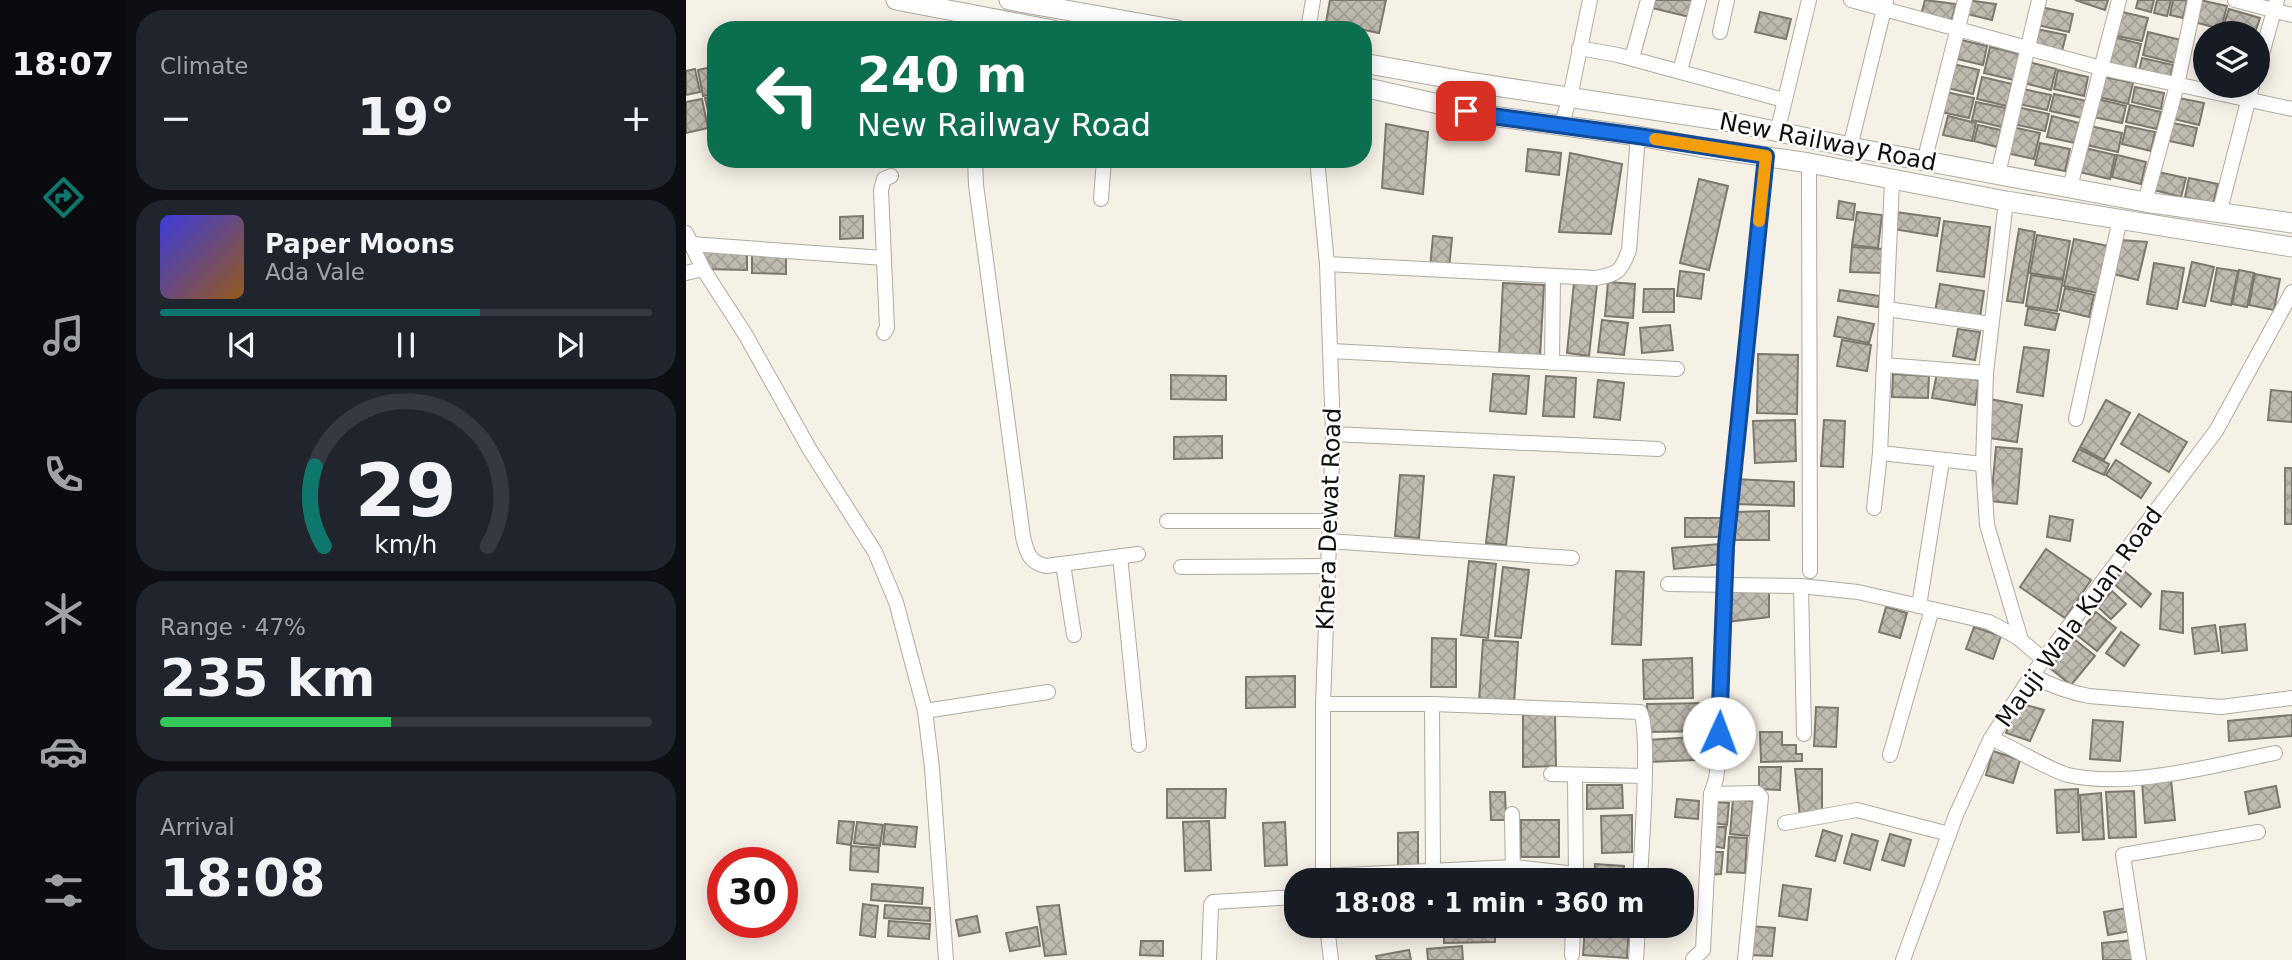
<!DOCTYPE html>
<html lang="en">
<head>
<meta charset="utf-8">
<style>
	body { margin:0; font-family:"DejaVu Sans",sans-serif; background:#20242c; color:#f1f3f6; height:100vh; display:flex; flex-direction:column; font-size:26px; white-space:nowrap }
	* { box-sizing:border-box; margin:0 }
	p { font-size:23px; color:#9ea1a6 }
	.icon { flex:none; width:38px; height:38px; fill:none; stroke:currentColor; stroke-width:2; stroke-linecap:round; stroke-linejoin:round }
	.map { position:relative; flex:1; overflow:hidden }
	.side { display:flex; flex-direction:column; gap:10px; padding:10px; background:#0d0f14; width:560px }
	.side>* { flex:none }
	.top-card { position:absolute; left:21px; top:21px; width:665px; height:147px; border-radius:28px; box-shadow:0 4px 18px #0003; background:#0b6e4f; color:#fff; overflow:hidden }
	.fabs { position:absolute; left:1507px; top:21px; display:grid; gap:14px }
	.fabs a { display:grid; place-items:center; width:77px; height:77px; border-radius:50%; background:#171b24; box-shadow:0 4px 18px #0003; font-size:35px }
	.speed { position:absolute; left:21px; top:847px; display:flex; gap:14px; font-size:35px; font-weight:700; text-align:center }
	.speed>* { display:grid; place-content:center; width:91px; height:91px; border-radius:50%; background:#171b24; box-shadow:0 4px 18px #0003; line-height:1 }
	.speed .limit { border:10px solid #d22; background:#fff; color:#111 }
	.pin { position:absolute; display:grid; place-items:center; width:60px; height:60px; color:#fff; margin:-30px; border-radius:14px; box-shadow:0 4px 10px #0006 }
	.me { position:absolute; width:77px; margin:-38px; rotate:2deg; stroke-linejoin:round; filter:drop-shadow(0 0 5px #0008) }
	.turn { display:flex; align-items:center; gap:24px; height:147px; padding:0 35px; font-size:32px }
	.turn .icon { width:91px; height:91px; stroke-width:2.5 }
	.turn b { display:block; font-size:49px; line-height:60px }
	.big { font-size:52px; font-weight:600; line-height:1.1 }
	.side .tile { flex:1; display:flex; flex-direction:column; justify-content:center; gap:10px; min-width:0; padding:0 24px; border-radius:28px; background:#20242c }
	.side .dial { align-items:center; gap:0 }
	.dial svg { height:182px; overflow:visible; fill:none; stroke:#363941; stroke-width:7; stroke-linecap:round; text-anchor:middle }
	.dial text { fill:#f1f3f6; stroke:none }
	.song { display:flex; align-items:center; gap:21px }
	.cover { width:84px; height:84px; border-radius:10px; background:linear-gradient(135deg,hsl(240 70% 55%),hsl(30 70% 35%)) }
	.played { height:7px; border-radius:4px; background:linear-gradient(90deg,#0f766e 65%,#363941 65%) }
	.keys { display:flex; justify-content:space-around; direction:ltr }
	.heat { display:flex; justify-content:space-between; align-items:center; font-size:38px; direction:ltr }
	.charge { height:10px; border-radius:5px; background:linear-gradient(90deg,#34c759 47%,#363941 0) }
	.trip { position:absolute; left:598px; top:868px; width:410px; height:70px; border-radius:28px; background:#171b24; box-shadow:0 4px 18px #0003; font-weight:600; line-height:70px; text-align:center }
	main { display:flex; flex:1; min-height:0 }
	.tabs { display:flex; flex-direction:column; width:126px; justify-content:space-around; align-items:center; background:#090b0e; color:#9ea1a6 }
	.tabs .icon { width:49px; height:49px }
	.tabs .selected { color:#0f766e }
	.tabs b { font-size:32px; color:#f1f3f6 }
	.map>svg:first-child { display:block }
	.building { fill:url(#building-cross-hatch); stroke:#7d786f; stroke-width:2 }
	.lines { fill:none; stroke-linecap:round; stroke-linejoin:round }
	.street-casing { stroke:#afaaa0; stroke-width:16 }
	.secondary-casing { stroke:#afaaa0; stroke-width:21 }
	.street { stroke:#fff; stroke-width:14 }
	.secondary { stroke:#fff; stroke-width:19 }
	.route-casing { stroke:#114b97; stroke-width:18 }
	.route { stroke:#1a73e8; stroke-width:12 }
	.slow { stroke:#f59e0b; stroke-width:12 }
	.labels { text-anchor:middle; stroke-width:5; stroke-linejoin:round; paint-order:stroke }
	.street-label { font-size:24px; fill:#110f0c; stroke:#fff }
</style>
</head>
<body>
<main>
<nav class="tabs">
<b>18:07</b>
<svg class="icon selected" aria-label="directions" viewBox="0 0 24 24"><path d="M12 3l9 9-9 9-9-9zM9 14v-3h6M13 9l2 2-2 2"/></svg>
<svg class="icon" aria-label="music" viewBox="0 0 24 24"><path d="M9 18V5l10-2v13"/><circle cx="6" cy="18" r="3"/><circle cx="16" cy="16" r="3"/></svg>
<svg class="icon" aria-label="phone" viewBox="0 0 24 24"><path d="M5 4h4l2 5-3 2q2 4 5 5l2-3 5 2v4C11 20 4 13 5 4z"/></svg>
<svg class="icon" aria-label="climate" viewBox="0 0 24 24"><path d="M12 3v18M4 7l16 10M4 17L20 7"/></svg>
<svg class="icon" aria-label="car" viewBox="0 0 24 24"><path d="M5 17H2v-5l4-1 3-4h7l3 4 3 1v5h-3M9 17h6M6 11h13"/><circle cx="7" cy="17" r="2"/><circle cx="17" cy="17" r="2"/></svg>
<svg class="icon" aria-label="filters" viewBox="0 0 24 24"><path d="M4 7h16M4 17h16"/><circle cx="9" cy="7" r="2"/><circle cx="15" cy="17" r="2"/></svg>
</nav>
<section class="side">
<div class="tile"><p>Climate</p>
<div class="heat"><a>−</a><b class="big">19°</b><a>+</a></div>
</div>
<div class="tile">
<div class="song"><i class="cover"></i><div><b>Paper Moons</b><p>Ada Vale</p></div></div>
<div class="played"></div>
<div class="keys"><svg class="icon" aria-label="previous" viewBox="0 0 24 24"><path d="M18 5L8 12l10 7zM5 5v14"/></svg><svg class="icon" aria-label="pause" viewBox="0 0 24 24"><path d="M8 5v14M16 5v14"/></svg><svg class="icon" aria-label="next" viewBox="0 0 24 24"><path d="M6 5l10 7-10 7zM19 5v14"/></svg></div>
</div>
<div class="tile dial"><svg viewBox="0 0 100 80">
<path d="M14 69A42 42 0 1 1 86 69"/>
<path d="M14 69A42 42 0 0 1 10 34" stroke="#0f766e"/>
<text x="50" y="56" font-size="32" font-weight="700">29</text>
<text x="50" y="72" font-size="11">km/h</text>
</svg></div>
<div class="tile"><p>Range · 47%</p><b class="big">235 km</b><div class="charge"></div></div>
<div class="tile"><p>Arrival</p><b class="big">18:08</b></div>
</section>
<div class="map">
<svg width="1606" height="960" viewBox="0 0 1606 960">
	<defs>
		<pattern id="building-cross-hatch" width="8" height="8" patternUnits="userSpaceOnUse" patternTransform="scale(1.75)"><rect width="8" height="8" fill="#bfbab0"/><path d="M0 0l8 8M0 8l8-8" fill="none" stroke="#a39f96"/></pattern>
	</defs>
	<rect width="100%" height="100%" fill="#f6f1e7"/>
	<g class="building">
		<path d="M644 0H700L693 33 640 22Z"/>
		<path d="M968 0H1008L1004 17 966 8Z"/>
		<path d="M1239 0 1270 4 1265 22 1235 15Z"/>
		<path d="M1280 0 1310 4 1306 20 1277 13Z"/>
		<path d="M1389 0H1422L1419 10Z"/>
		<path d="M1452 0H1468L1465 12 1450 8Z"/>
		<path d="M1471 0H1485L1481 16 1468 13Z"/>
		<path d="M1487 0H1501L1497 18 1484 15Z"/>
		<path d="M1514 0 1541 6 1535 29 1508 22Z"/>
		<path d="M1355 7 1387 14 1383 32 1351 25Z"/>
		<path d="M1543 9 1574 18 1569 33H1535Z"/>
		<path d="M1432 11 1462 18 1456 41 1426 35Z"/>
		<path d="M1074 12 1105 19 1100 39 1069 32Z"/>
		<path d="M1351 29 1380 35 1375 55 1347 49Z"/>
		<path d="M1462 32 1495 40 1489 63 1457 55Z"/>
		<path d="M1427 37 1455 44 1448 73 1419 67Z"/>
		<path d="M1275 40 1301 46 1297 65 1271 59Z"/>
		<path d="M1304 47 1334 54 1328 80 1298 73Z"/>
		<path d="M1456 58 1487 65 1483 83 1452 76Z"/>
		<path d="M1343 62 1370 69 1365 90 1338 83Z"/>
		<path d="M1267 64 1293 70 1287 94 1261 88Z"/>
		<path d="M30 66V93L17 96 12 70Z"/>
		<path d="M9 69 14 92 0 95V71Z"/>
		<path d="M1372 70 1402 77 1398 96 1368 89Z"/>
		<path d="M1414 76 1447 83 1442 104 1409 96Z"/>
		<path d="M1296 77 1326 84 1321 106 1291 99Z"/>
		<path d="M1449 87 1478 93 1475 109 1446 102Z"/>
		<path d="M1337 89 1365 95 1361 110 1333 104Z"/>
		<path d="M1260 92 1288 98 1283 118 1255 112Z"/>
		<path d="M1368 94 1401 101 1397 118 1364 111Z"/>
		<path d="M30 96V127L26 128 19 98Z"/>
		<path d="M1408 98 1440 106 1436 123 1403 116Z"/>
		<path d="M1493 98 1518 103 1513 125 1488 119Z"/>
		<path d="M16 99 22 128 0 133V102Z"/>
		<path d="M1290 102 1320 108 1316 127 1286 120Z"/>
		<path d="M1444 105 1475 112 1471 129 1440 122Z"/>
		<path d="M1331 107 1363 114 1359 131 1327 124Z"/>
		<path d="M1262 116 1290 123 1286 141 1257 135Z"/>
		<path d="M1366 116 1393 123 1389 143 1361 137Z"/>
		<path d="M1487 123 1511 128 1507 146 1483 141Z"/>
		<path d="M700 124 742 132 737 194 696 188Z"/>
		<path d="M1292 125 1315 130 1311 147 1288 141Z"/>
		<path d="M1404 126 1436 133 1432 152 1400 145Z"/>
		<path d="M1440 126 1469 132 1465 151 1436 144Z"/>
		<path d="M1326 127 1354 133 1348 159 1320 153Z"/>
		<path d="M1354 143 1384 149 1379 171 1349 165Z"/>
		<path d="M1399 148 1429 155 1424 179 1393 172Z"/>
		<path d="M842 149 875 153 873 175 840 171Z"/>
		<path d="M884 153 936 164 925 234 873 232Z"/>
		<path d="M1431 155 1460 162 1455 184 1426 177Z"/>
		<path d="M1472 172 1500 178 1495 197 1468 190Z"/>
		<path d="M1503 178 1532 184 1527 204 1499 197Z"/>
		<path d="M1013 179 1042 186 1023 270 994 263Z"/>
		<path d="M1153 201 1169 204 1167 220 1151 218Z"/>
		<path d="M1171 212 1196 215 1192 248 1166 245Z"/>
		<path d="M1210 212 1254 218 1251 236 1207 229Z"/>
		<path d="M177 216V238L154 239V217Z"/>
		<path d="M1258 221 1304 227 1298 277 1251 271Z"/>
		<path d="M1333 229 1349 232 1337 303 1321 301Z"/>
		<path d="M1351 235 1384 241 1377 279 1344 273Z"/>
		<path d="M747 236 766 238 763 269 744 268Z"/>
		<path d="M1388 239 1422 246 1411 293 1378 286Z"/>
		<path d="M1435 240 1461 242 1452 280 1427 274Z"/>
		<path d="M1166 247 1197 249 1196 273 1164 272Z"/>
		<path d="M17 249 61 250V270L17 269Z"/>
		<path d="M66 255H100V274L66 273Z"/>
		<path d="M1506 262 1528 267 1519 306 1497 302Z"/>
		<path d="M1468 263 1498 268 1491 309 1461 304Z"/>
		<path d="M1531 268 1552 271 1545 305 1525 301Z"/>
		<path d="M1553 270 1568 273 1561 307 1546 304Z"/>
		<path d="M994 271 1018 274 1015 299 991 296Z"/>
		<path d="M1569 274 1594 279 1588 310 1563 305Z"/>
		<path d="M1345 275 1377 280 1371 311 1340 306Z"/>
		<path d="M888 282 911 284 903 356 881 353Z"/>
		<path d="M922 282 949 284 947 318 919 316Z"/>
		<path d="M817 283 858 285 854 357 813 356Z"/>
		<path d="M1254 284 1298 291 1294 318 1249 312Z"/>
		<path d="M1379 288 1408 295 1403 317 1374 310Z"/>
		<path d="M958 289H988V312H957Z"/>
		<path d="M1154 290 1194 296 1192 307 1152 301Z"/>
		<path d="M1342 308 1373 314 1369 330 1339 325Z"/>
		<path d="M1152 317 1188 324 1183 343 1148 336Z"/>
		<path d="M916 320 942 323 938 355 912 352Z"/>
		<path d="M984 325 987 350 956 353 954 328Z"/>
		<path d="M1272 329 1294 332 1289 360 1267 356Z"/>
		<path d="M1156 340 1185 345 1181 371 1151 366Z"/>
		<path d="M1338 347 1363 350 1357 396 1331 392Z"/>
		<path d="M1072 354 1112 355 1111 414 1071 413Z"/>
		<path d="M1251 373 1293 380 1289 405 1246 398Z"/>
		<path d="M807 374 843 376 840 414 804 411Z"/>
		<path d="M1207 374 1243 376 1242 398 1206 397Z"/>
		<path d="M485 375 540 376V400L485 399Z"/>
		<path d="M860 376 890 378 888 417 857 416Z"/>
		<path d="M912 380 938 383 934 420 908 417Z"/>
		<path d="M1585 390 1606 392V422L1582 420Z"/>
		<path d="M1304 399 1336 405 1331 442 1303 438Z"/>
		<path d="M1420 400 1444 413 1418 460 1394 447Z"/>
		<path d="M1453 414 1501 442 1483 472 1435 444Z"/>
		<path d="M1109 420 1110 461 1069 463 1067 421Z"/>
		<path d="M1138 420 1159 421 1157 467 1135 466Z"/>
		<path d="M536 436V458L488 459V437Z"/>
		<path d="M1310 447 1336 449 1331 504 1305 501Z"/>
		<path d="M1393 449 1423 464 1418 475 1387 461Z"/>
		<path d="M1430 460 1465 483 1455 498 1420 475Z"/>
		<rect x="1599" y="468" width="7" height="56"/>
		<path d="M714 475 738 476 733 538 709 536Z"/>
		<path d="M808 475 828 477 820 545 800 543Z"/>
		<path d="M1049 479 1108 482V506L1048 504Z"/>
		<path d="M1083 511V540H1049V512Z"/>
		<path d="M1364 516 1387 520 1384 541 1361 537Z"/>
		<rect x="999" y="518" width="37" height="19"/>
		<path d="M1034 544 1036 564 988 569 986 548Z"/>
		<path d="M1360 549 1405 580 1379 618 1334 587Z"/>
		<path d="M783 561 810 564 802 638 775 635Z"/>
		<path d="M817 567 843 570 835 638 809 636Z"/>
		<path d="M1437 570 1465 594 1455 607 1427 583Z"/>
		<path d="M930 571 958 572 955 645 926 644Z"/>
		<path d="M1083 588V617L1040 622 1043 590Z"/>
		<path d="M1426 591 1440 604 1425 619 1412 607Z"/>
		<path d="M1476 591 1497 593V633L1474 629Z"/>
		<path d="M1200 607 1221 613 1214 638 1193 632Z"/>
		<path d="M1410 612 1430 628 1411 651 1391 635Z"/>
		<path d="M1559 624 1561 650 1536 653 1534 627Z"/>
		<path d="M1529 625 1533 651 1509 654 1506 628Z"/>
		<path d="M1288 627 1315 636 1307 659 1280 649Z"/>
		<path d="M1435 632 1453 645 1438 666 1420 653Z"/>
		<path d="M746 638 770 639V687H745Z"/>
		<path d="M1388 639 1409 656 1385 685 1364 668Z"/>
		<path d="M797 640 832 642 828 704 793 702Z"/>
		<path d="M1006 658 1007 698 958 699 957 660Z"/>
		<path d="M609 676V707L560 708V677Z"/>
		<path d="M1024 703V731L962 732 961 704Z"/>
		<path d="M1333 703 1358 710 1344 741 1320 733Z"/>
		<path d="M1130 707 1152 708 1150 747 1128 746Z"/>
		<path d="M869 714 870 766 837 767V715Z"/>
		<path d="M1606 715V736L1543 741 1542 721Z"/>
		<path d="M1407 720 1437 722 1434 761 1404 759Z"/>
		<path d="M1074 732H1096V745H1110V754H1116V761L1075 762Z"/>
		<path d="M1008 737 1009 760 963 762 962 740Z"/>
		<path d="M1307 751 1334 760 1327 783 1300 775Z"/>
		<path d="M1073 767H1095L1094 790 1073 789Z"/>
		<path d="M1109 769H1136V814L1114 817Z"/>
		<path d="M1485 779 1489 820 1459 823 1456 781Z"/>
		<path d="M901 785H936L937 808 901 809Z"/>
		<path d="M1590 786 1594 807 1563 814 1559 792Z"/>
		<path d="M481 789H540L539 818H481Z"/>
		<path d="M1392 789 1393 832 1371 833 1369 790Z"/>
		<path d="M1448 791 1450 837 1423 838 1420 792Z"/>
		<path d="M804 792H819L820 820H805Z"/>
		<path d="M1415 793 1418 839 1397 840 1394 795Z"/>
		<path d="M991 799 1013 801 1012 819 989 817Z"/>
		<path d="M1047 799 1067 801 1064 836 1044 834Z"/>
		<path d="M1027 802 1043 803 1041 825 1025 823Z"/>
		<path d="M946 815V852L916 853 915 816Z"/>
		<rect x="835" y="820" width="38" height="37"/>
		<path d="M153 821 168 822 165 845 151 843Z"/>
		<path d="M523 821 525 870 499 871 497 822Z"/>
		<path d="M171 822 197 825 194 846 168 843Z"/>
		<path d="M599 822 601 865 579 866 577 823Z"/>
		<path d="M199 824 231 827 229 847 197 844Z"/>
		<path d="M1025 827H1040L1038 848 1025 846Z"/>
		<path d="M1137 830 1156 836 1149 861 1130 856Z"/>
		<path d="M732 832V869H712V833Z"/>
		<path d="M1166 834 1192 841 1184 870 1158 863Z"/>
		<path d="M1204 834 1225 840 1218 866 1196 860Z"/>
		<path d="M1043 837 1061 838 1059 873 1041 872Z"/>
		<path d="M165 846 193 848 192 872 164 870Z"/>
		<path d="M1025 852H1037L1035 874 1022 875Z"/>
		<path d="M909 864 938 866 937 880H908Z"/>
		<path d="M186 884 237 888 236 904 185 900Z"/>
		<path d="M1097 885 1125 889 1121 920 1093 916Z"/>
		<path d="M177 904 192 906 189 937 174 935Z"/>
		<path d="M199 905 244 908V921L198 918Z"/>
		<path d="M373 905 380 954 359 956 351 907Z"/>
		<path d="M1441 908 1444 931 1422 935 1418 912Z"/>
		<path d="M291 916 294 932 273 936 270 920Z"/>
		<path d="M203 921 244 924 243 939 202 936Z"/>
		<path d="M758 926H809V942L758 943Z"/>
		<path d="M899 926H943L941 958 897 955Z"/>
		<path d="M1064 926 1089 928 1086 956 1062 955Z"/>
		<path d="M351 927 354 946 324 951 320 933Z"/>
		<path d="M1447 940 1449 960H1417L1416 943Z"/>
		<path d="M455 941H477V956L454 955Z"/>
		<path d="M776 946 777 960H742L741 949Z"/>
		<path d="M723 950 725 960H691L690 956Z"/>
	</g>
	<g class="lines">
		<g class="street-casing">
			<g id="street">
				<path d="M1165 0 1415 68 1606 109"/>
				<path d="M1549 0 1606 15"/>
				<path d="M622 30 627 0"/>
				<path d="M1034 32 1041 0"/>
				<path d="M893 48 932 55 1098 100"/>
				<path d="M946 58 962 0"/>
				<path d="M1572 68 1591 0"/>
				<path d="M994 71 1013 0"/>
				<path d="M875 126 884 97 904 0"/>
				<path d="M1091 133 1123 0"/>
				<path d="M1164 147 1200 1"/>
				<path d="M289 159 290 185 337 537C341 553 343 562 360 566L452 554"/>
				<path d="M631 159 641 264 647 434 637 704V880"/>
				<path d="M1238 162 1279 0"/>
				<path d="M1123 163 1124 571"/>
				<path d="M1312 174 1353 0"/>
				<path d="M1384 187 1433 0"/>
				<path d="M415 199 418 159"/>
				<path d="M1320 201 1300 373 1297 464 1301 525 1335 640"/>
				<path d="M1459 202 1491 85 1509 0"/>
				<path d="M1533 214 1566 86"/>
				<path d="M0 233 17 269 59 334 124 450 189 552 210 602 239 711 246 768 260 960"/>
				<path d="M5 244 198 258"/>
				<path d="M641 264 910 278C932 274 935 272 943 250L952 136"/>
				<path d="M0 273 17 269"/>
				<path d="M1201 309 1305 324"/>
				<path d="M198 333 201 328 195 190 198 179 205 176"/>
				<path d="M645 351 991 369"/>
				<path d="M866 363 867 276"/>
				<path d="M1198 365 1300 373"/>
				<path d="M1390 419 1434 219"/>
				<path d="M647 434 972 449"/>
				<path d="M1194 453 1297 464"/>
				<path d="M1188 508 1194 453 1206 181"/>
				<path d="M481 521H644"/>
				<path d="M642 541 886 558"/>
				<path d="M434 556 453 745"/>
				<path d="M377 564 388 635"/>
				<path d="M495 567 642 566"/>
				<path d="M982 584 1115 586 1172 592 1303 622 1331 637 1358 660"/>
				<path d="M1115 586 1118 734"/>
				<path d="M1233 606 1256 461"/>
				<path d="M1346 675C1365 686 1382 692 1403 696L1535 707 1606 698"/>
				<path d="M637 704H746L954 712C965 729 955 853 954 880"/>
				<path d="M746 704 747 870"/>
				<path d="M239 711 362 692"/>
				<path d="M1305 738C1326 747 1363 770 1382 775 1444 789 1528 765 1589 753"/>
				<path d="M1204 755 1246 609"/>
				<path d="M865 774 958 776"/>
				<path d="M889 775 890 880"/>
				<path d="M826 814 827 880"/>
				<path d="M1099 823 1171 810 1263 834"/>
				<path d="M637 876 828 867 890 874"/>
				<path d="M641 926 645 960"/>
				<path d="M886 955 887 926"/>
				<path d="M1007 959 1017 950 1025 794"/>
				<path d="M523 960 525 905 527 902 611 897"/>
				<path d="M950 960 952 926"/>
				<path d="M1059 960 1075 797 1071 793 1025 794 1030 779 1033 757 1040 546 1080 156"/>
				<path d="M1217 960 1270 815 1305 738 1346 675 1530 431 1606 292"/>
				<path d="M1453 960 1437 855 1572 832"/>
			</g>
		</g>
		<g class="secondary-casing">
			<g id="secondary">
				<path d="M210 0 367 30"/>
				<path d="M323 0 492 30"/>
				<path d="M677 63 789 83 1046 122 1164 147 1459 202 1606 223"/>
				<path d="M677 87 806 116 952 136 1014 147 1123 163 1320 201 1606 247"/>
			</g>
		</g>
		<use href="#street" class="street"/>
		<use href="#secondary" class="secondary"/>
	</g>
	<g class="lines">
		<g class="route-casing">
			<path id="route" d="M780 111 806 116 952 136 1080 156 1040 546 1033 733"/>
		</g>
		<use href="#route" class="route"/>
		<path class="slow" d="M969 139 1080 156 1073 221"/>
	</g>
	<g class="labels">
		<g class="street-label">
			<text transform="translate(1142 142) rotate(11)" y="8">New Railway Road</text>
			<text transform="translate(643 519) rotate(-88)" y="8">Khera Dewat Road</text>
			<text transform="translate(1393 617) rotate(-54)" y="8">Mauji Wala Kuan Road</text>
		</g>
	</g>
</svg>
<div class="fabs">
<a><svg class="icon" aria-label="layers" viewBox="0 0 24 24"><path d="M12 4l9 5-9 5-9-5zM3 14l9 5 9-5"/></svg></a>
</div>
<div class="speed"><div class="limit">30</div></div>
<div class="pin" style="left:780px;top:111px;background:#d93025"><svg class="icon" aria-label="arrive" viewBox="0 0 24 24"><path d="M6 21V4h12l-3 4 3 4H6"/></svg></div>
<svg class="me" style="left:1033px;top:733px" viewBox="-20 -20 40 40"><circle r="19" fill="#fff"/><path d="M0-13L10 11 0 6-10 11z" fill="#1a73e8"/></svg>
<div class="trip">18:08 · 1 min · 360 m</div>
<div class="top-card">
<div class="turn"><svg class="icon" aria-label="left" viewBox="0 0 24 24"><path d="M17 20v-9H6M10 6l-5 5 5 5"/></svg><div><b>240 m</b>New Railway Road</div></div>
</div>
</div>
</main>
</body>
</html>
